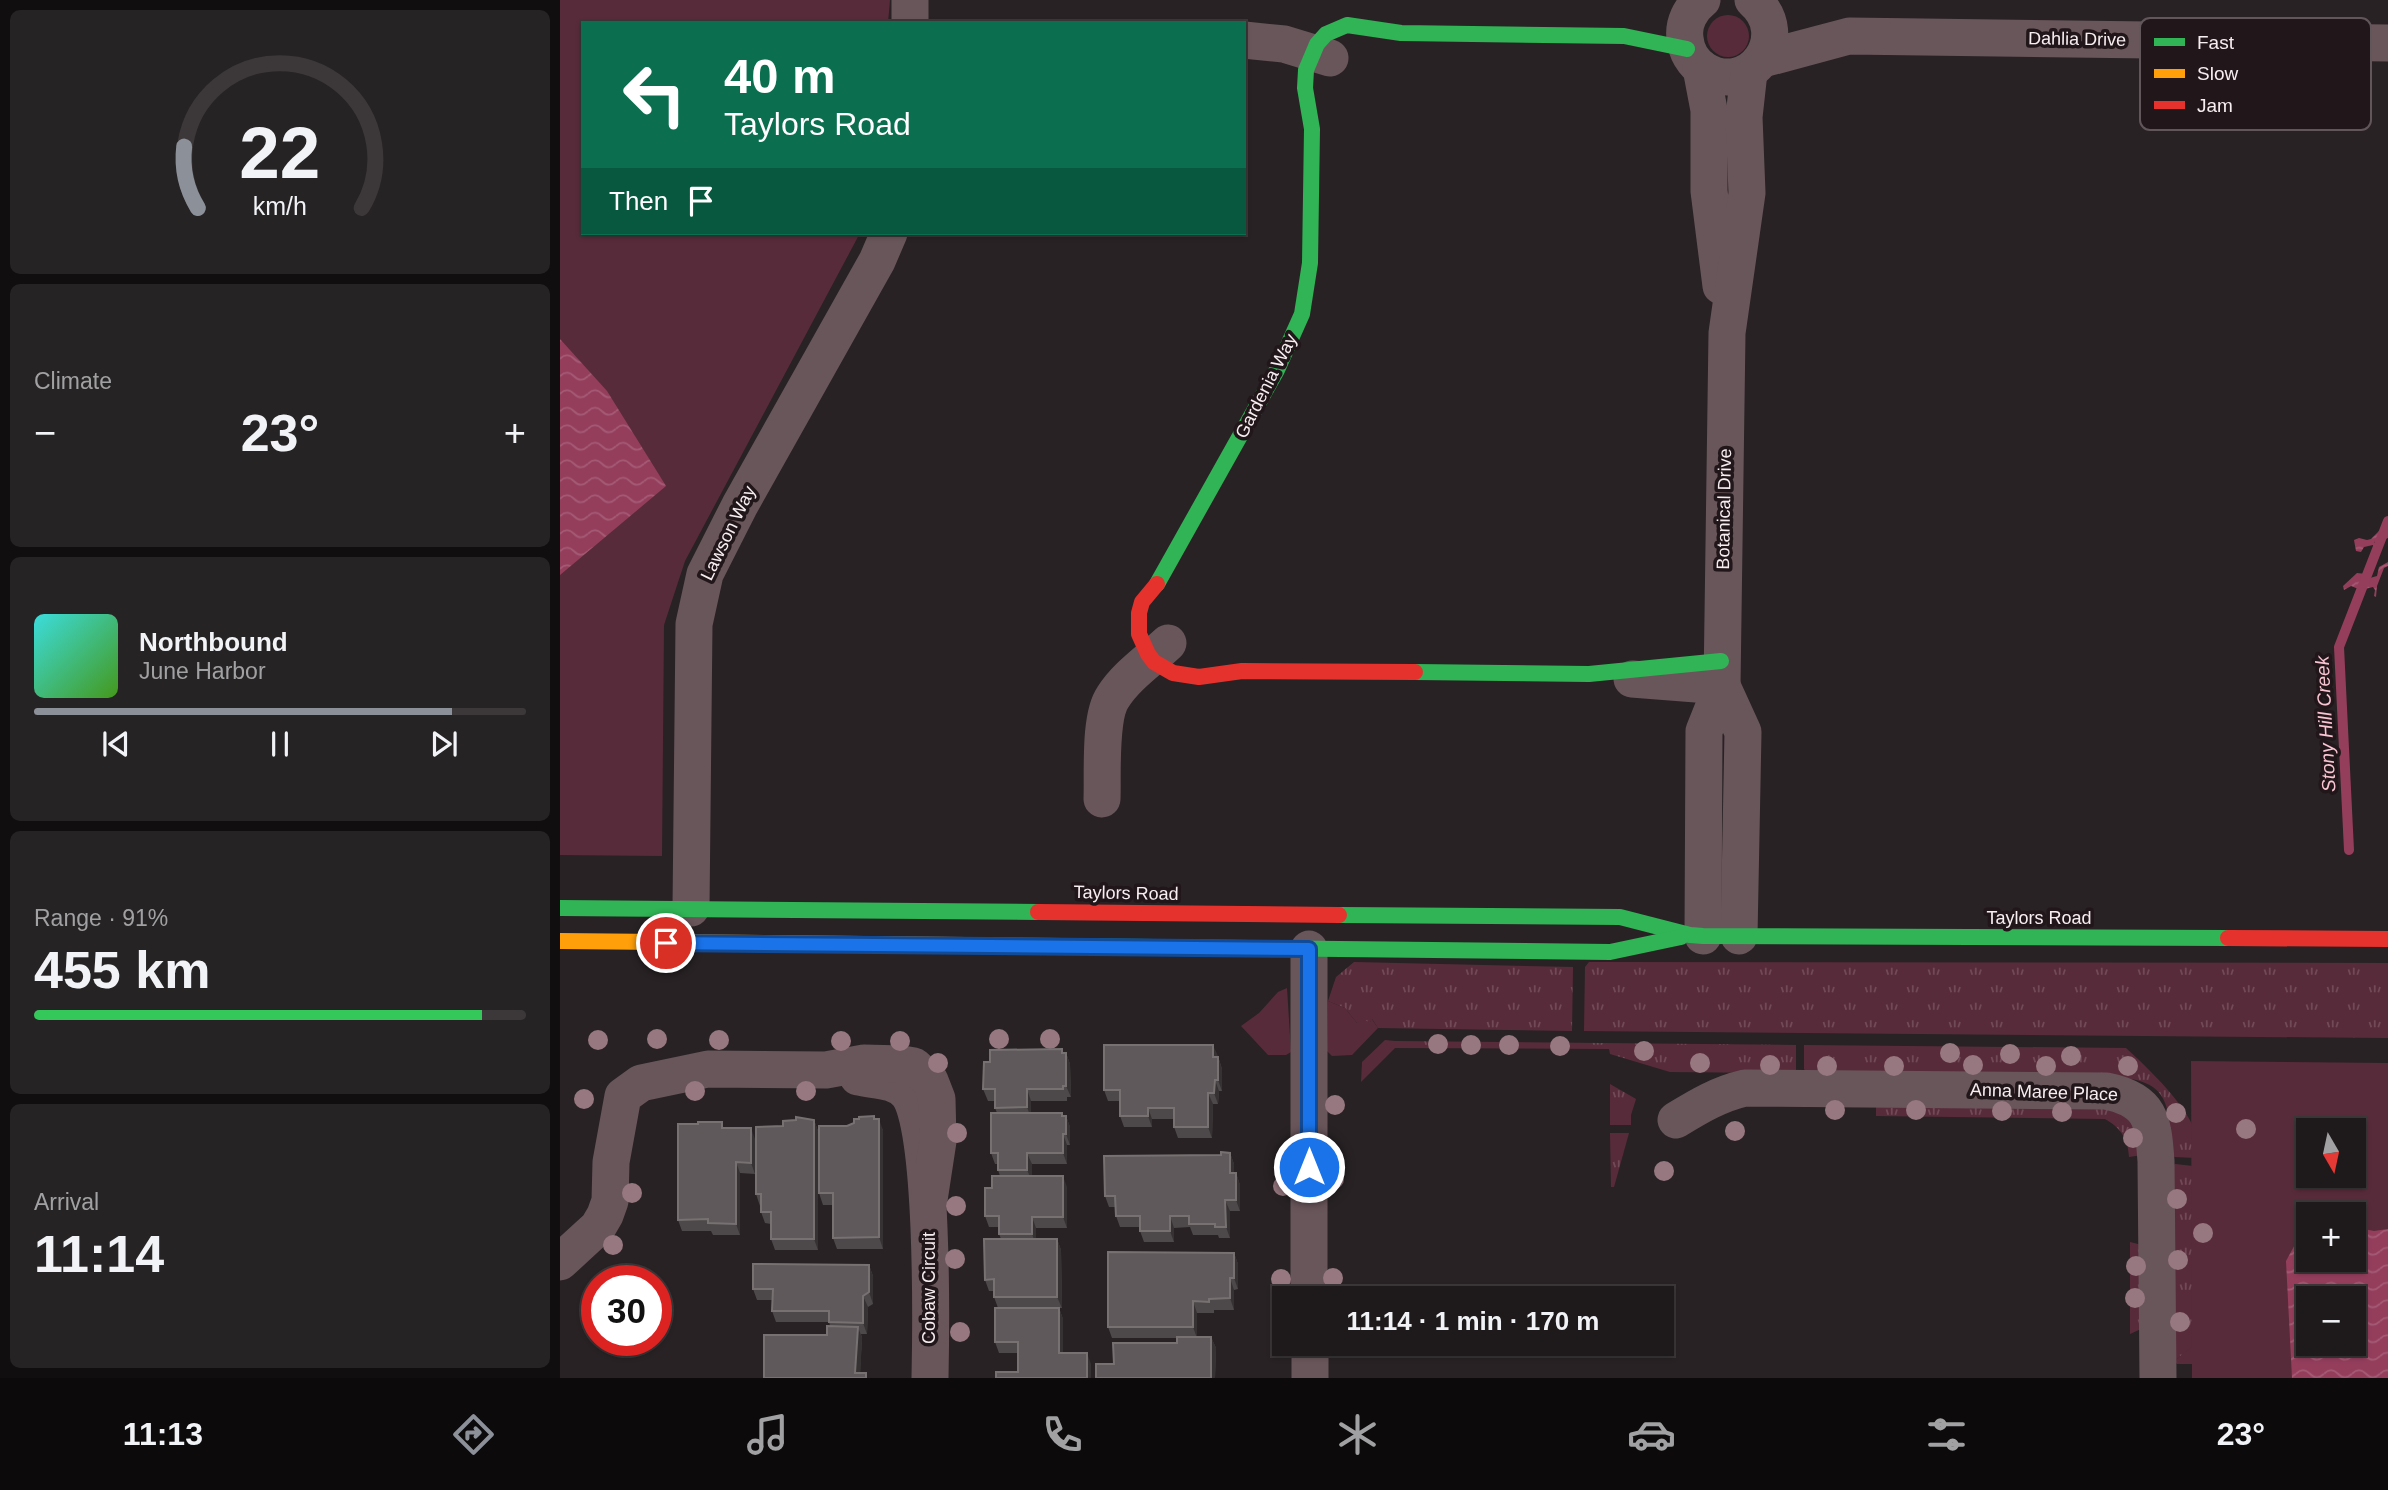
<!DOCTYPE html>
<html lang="en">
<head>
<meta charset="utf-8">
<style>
	body { margin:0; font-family:Helvetica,sans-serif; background:#262324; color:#f1f3f6; height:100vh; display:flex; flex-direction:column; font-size:26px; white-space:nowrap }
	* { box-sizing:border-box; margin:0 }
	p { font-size:23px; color:#a1a1a3 }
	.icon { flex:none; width:38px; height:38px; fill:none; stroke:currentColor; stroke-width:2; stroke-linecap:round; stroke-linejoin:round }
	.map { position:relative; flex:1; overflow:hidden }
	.panel { display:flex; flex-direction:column; gap:10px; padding:10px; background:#100e0f; width:560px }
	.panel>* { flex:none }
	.banner { position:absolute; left:21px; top:21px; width:665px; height:214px; border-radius:0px; box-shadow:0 2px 5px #0004,0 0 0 2px #3c383a; background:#0b6e4f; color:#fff; overflow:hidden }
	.needle { width:46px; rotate:171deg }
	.controls { position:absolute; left:1736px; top:1118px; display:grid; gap:14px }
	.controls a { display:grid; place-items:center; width:70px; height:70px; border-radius:0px; background:#1e1a1b; box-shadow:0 2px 5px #0004,0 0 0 2px #3c383a; font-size:35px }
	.speed { position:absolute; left:21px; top:1265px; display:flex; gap:14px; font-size:35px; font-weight:700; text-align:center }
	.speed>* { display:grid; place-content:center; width:91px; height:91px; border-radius:50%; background:#1e1a1b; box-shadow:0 2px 5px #0004,0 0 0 2px #3c383a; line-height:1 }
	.speed .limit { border:10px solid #d22; background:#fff; color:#111 }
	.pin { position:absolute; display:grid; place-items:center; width:60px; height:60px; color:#fff; margin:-30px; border:4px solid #fff; border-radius:50%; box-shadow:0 2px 7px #0007 }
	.me { position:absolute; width:77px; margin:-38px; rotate:0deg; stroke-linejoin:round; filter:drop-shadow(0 0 5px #0008) }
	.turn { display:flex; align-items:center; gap:24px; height:147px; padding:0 28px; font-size:32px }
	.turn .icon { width:91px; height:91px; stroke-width:2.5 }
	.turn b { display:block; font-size:49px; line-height:60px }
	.then { display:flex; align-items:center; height:66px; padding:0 28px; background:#0003; gap:14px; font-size:26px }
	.big { font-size:52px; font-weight:600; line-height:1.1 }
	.panel .card { flex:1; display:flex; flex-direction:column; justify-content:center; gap:10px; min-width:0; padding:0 24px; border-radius:10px; background:#262324 }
	.panel .dial { align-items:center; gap:0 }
	.dial svg { height:182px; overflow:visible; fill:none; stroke:#3c383a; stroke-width:7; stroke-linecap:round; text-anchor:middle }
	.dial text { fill:#f1f3f6; stroke:none }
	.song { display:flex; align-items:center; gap:21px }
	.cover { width:84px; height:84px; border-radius:10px; background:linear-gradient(135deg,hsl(180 70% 55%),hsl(100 70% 35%)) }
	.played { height:7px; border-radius:4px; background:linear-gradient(90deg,#8c9099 85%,#3c383a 85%) }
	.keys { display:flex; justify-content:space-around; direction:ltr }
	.heat { display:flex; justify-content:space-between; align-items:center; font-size:38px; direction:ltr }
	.charge { height:10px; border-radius:5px; background:linear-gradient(90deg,#34c759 91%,#3c383a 0) }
	.trip { position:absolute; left:712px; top:1286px; width:402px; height:70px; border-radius:0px; background:#1e1a1b; box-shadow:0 2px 5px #0004,0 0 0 2px #3c383a; font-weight:600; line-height:70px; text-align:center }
	.dock { display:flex; height:112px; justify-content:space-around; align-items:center; background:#0c0a0b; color:#a1a1a3 }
	.dock .icon { width:49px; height:49px }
	.dock .selected { color:#8c9099 }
	.dock b { font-size:32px; color:#f1f3f6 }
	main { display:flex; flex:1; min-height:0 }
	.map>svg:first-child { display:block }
	.grass { fill:url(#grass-tufts) }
	.green { fill:#582b3a; fill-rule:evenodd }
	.water { fill:url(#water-waves); fill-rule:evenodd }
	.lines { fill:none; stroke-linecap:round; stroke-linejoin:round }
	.stream { stroke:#943e5c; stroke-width:10 }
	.street { stroke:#69565b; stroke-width:37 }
	.fast { stroke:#30b455; stroke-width:16 }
	.slow { stroke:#ff9f0a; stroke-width:16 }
	.jam { stroke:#e5322d; stroke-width:16 }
	.tree { fill:#977880 }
	.wall { fill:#4d4849 }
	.shaded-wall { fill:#363132 }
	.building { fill:#5f595b; stroke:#777172; stroke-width:2 }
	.route-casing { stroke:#114b97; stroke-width:18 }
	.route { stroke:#1a73e8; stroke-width:12 }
	.labels { text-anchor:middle; stroke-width:7; stroke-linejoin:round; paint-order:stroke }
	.street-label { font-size:18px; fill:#f7eef1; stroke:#211619 }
	.water-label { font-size:19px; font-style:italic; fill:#fac5d3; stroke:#211619 }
	.key { fill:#211619; stroke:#61575a; stroke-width:2 }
	.key-label { font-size:19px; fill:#f7eef1 }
</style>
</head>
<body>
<main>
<section class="panel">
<div class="card dial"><svg viewBox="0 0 100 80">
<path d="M14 69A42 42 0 1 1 86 69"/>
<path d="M14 69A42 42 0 0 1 8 42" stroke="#8c9099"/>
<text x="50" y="56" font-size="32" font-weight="700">22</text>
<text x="50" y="72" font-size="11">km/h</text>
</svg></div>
<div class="card"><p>Climate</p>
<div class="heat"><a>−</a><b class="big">23°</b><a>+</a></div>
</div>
<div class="card">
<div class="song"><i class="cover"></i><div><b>Northbound</b><p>June Harbor</p></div></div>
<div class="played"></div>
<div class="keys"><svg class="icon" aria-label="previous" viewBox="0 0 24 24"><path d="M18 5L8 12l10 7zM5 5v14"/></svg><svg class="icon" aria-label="pause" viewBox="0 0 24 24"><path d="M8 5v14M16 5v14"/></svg><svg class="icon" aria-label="next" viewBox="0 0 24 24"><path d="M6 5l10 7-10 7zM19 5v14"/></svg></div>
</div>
<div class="card"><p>Range · 91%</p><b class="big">455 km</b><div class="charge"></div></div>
<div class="card"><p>Arrival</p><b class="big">11:14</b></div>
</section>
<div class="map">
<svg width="1828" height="1378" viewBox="0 0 1828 1378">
	<defs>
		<pattern id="grass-tufts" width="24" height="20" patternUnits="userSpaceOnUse" patternTransform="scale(1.75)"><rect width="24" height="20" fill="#582b3a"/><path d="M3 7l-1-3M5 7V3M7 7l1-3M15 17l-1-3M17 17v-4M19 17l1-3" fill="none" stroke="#714a57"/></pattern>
		<pattern id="water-waves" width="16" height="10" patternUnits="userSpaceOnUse" patternTransform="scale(1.75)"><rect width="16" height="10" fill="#943e5c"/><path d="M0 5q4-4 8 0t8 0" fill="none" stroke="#a45a74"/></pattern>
	</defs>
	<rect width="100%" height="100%" fill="#282224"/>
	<g class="grass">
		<path d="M794 962 1013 967 1012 1031 818 1028 812 1019 810 1022 797 1023 785 1008 768 1001 776 977Z"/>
		<path d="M1029 962 1828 963V1038L1024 1031 1025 967Z"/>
		<path d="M835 1041 1236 1045V1070L1232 1073 1110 1072 1050 1054 1049 1049 835 1048Z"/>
		<path d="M1244 1045 1566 1048C1586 1066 1632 1110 1636 1136 1638 1143 1637 1151 1637 1158L1615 1157 1610 1154C1610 1105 1610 1080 1554 1077L1247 1074 1244 1069Z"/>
		<path d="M1050 1084 1076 1099 1071 1115V1125H1050Z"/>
		<path d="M1546 1105 1571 1117 1582 1155 1569 1157C1568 1139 1561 1128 1545 1119L1316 1116V1107Z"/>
		<path d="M1050 1133H1069L1054 1187H1051Z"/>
		<path d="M1615 1164 1633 1166 1668 1331 1629 1350 1614 1361 1611 1167Z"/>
		<path d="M1570 1242 1582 1245 1583 1328 1570 1334Z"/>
	</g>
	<g class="green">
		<path d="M0 0H330L328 23H23V233H300L125 561 104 625 102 856 0 855Z"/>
		<circle cx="1168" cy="36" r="21"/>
		<path d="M727 988 731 1052 726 1055H708L681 1026 699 1013 718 992Z"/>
		<path d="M768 1001 785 1008 797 1023 803 1020 810 1022 811 1018 818 1028 792 1055 772 1056 767 1051Z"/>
		<path d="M825 1040 835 1041V1048L801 1082 802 1062Z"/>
		<path d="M1631 1061 1828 1063V1378H1632V1364H1617L1614 1361 1632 1347ZM1748 1130H1794V1176H1748ZM1748 1214H1794V1260H1748ZM1748 1298H1794V1344H1748Z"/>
	</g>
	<g class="water">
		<path d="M0 339 47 391 106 486 0 575Z"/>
		<path d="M1828 522V538L1814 542 1816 552 1820 553 1810 578 1817 576 1819 567 1828 562V566L1824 568 1817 586 1816 597 1814 596 1815 590 1813 587 1801 590 1791 586 1784 590 1783 586 1797 573 1806 574 1813 565 1809 561 1814 549 1813 545 1804 547 1801 552 1796 551 1794 540 1799 538 1807 540 1811 539Z"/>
		<path d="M1794 1227 1814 1231 1828 1229V1378H1732L1726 1261 1738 1239 1748 1234V1260H1794ZM1748 1298H1794V1344H1748Z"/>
	</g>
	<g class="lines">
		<path class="stream" d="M1789 850 1779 647 1828 521"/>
		<g class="street">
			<path d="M1142 0C1130 9 1123 24 1125 38 1126 51 1133 63 1144 70 1190 98 1235 36 1193 0"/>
			<path d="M350 23V0"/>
			<path d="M684 40 724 44 770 58"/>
			<path d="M1203 59 1289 36 1828 43"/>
			<path d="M1141 68 1149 110V191L1161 286"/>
			<path d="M1072 679 1162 686"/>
			<path d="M1162 686 1183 732 1179 936"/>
			<path d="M542 799C543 774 539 717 553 697 566 676 590 660 608 643"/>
			<path d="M131 908 134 624 145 574 180 505 317 261 329 233"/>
			<path d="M1143 936 1144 731 1162 686 1167 333 1187 193 1184 117 1189 72"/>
			<path d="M749 949V1298"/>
			<path d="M298 1077C316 1081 334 1079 347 1093 374 1122 371 1330 370 1378"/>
			<path d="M1116 1120C1139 1106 1159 1094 1185 1088L1546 1091C1591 1100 1593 1120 1596 1161L1598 1378"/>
			<path d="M0 1262 38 1227 45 1215 50 1201 51 1162 63 1096 81 1083 148 1069 266 1070 304 1063 342 1064 354 1066 370 1081 377 1099 378 1141 369 1200"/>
			<path d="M750 1344V1378"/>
		</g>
		<g class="fast">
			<path d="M597 584 717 370 742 314 750 263 752 129 745 88 746 70 757 44 766 34 787 25 841 33 1064 36 1127 49"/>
			<path d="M855 672 1029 674 1161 661"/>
			<path d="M0 908 478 912"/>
			<path d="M779 915 1060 917 1130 935 1143 936 1668 938"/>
			<path d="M406 945 1050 952 1121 937"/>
		</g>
		<path class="slow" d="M0 941 406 945"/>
		<g class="jam">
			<path d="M597 584 582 602 579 613V634L588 654 594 662 613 673 639 677 682 671 855 672"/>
			<path d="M478 912 779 915"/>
			<path d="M1668 938 1828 939"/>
		</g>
	</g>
	<g class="tree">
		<circle cx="97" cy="1039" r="10"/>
		<circle cx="439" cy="1039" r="10"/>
		<circle cx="490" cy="1039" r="10"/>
		<circle cx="38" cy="1040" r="10"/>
		<circle cx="159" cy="1040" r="10"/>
		<circle cx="281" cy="1041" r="10"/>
		<circle cx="340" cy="1041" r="10"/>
		<circle cx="878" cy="1044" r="10"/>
		<circle cx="911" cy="1045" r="10"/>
		<circle cx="949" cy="1045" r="10"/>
		<circle cx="1000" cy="1046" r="10"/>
		<circle cx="1084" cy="1051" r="10"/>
		<circle cx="1390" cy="1053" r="10"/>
		<circle cx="1450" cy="1054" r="10"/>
		<circle cx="1511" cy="1056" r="10"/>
		<circle cx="378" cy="1063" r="10"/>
		<circle cx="1140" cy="1063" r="10"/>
		<circle cx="1210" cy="1065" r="10"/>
		<circle cx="1413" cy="1065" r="10"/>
		<circle cx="1267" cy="1066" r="10"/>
		<circle cx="1334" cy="1066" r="10"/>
		<circle cx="1486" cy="1066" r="10"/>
		<circle cx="1568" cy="1066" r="10"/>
		<circle cx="135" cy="1091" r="10"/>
		<circle cx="246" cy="1091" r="10"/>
		<circle cx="24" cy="1099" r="10"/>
		<circle cx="775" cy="1105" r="10"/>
		<circle cx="1275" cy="1110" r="10"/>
		<circle cx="1356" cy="1110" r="10"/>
		<circle cx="1442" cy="1111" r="10"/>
		<circle cx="1502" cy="1112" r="10"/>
		<circle cx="1616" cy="1113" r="10"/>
		<circle cx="1686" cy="1129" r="10"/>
		<circle cx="1175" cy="1131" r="10"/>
		<circle cx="397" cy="1133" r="10"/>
		<circle cx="1573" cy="1138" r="10"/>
		<circle cx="1104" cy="1171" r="10"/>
		<circle cx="774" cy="1179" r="10"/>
		<circle cx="723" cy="1186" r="10"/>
		<circle cx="72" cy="1193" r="10"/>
		<circle cx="1617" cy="1199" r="10"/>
		<circle cx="396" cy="1206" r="10"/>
		<circle cx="1643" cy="1233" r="10"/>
		<circle cx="53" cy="1245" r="10"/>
		<circle cx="395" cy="1259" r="10"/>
		<circle cx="1618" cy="1260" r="10"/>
		<circle cx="1576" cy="1266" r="10"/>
		<circle cx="773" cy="1278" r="10"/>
		<circle cx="721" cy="1279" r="10"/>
		<circle cx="1575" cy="1298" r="10"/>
		<circle cx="1620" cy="1322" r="10"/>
		<circle cx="400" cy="1332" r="10"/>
	</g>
	<g class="wall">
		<path d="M506 1053 510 1064 511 1097H507V1101H471V1113H502L503 1116H506L510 1127V1145H507V1164H472V1176L507 1187V1228H476V1239H497L501 1250 502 1308H499L503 1319V1353L531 1364V1378H436L458 1372V1353H439L435 1342 438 1308 434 1297V1291H429L425 1280 441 1239 439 1234V1227H429L425 1216 432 1188 440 1176 438 1170V1164H435L431 1153 437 1113 435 1108V1101H428L423 1089 430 1062Z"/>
		<path d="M658 1056 662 1069V1091H659L658 1104H653L652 1138H618L614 1127V1119H592V1127H564L560 1116V1101H548L544 1090Z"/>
		<path d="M314 1116 323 1130V1249H277L273 1238V1205H263L259 1193 287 1126Z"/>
		<path d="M254 1120 258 1131V1250H215L211 1239V1224L205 1223 201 1212V1205L200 1206 196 1194 223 1126Z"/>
		<path d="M164 1128 195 1139V1174L180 1173V1235H153L151 1231H122L118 1220Z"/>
		<path d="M670 1153 674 1164V1173H676L680 1185V1211H670V1238H659L658 1235H633L630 1227 614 1228V1242H584L580 1231V1227H560L556 1216 555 1207H549L545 1196Z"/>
		<path d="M674 1253 678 1264V1289L674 1290V1310H654V1313H637V1337H651L656 1348 655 1378H536L554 1364 617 1343V1338H552L548 1327Z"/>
		<path d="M309 1265 313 1276V1304L308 1307 307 1334H301L302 1338 300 1373 204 1378 267 1335 270 1326 269 1322H216L212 1311 213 1300H197L193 1289Z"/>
	</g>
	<g class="shaded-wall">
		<path d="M653 1045 658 1056 657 1068 653 1057Z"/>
		<path d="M506 1053 510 1064 511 1097 506 1086Z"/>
		<path d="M658 1057 662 1069V1091L658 1080Z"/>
		<path d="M655 1080 659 1091 658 1104 654 1093Z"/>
		<path d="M467 1089 471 1101V1118L467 1107Z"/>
		<path d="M648 1093 653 1104 652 1138 648 1127Z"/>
		<path d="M588 1108 592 1119V1127L588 1116Z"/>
		<path d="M502 1113 506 1123V1116L510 1127V1145L506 1134Z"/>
		<path d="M319 1119 323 1130V1249L319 1237Z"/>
		<path d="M254 1120 258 1131V1250L254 1239Z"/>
		<path d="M191 1128 195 1139V1174L191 1163Z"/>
		<path d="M503 1134 507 1145V1164L503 1153Z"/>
		<path d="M467 1153 472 1164V1181L467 1170Z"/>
		<path d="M670 1153 674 1164V1184L670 1173Z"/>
		<path d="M176 1162 180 1173V1235L176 1224Z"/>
		<path d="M676 1173 680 1185V1211L676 1200Z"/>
		<path d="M503 1176 507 1187V1228L503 1217Z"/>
		<path d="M665 1200 670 1211V1238L666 1227Z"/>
		<path d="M610 1216 614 1228V1242L610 1231Z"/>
		<path d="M472 1217 476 1228V1245L472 1234Z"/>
		<path d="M497 1239 501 1250 502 1308 497 1297Z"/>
		<path d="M674 1253 678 1264V1289L674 1278Z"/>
		<path d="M309 1265 313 1276V1304L309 1292Z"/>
		<path d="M670 1278 674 1290V1310L670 1298Z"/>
		<path d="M303 1296 308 1307 307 1334 303 1323Z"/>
		<path d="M633 1301 637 1313V1338L633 1327Z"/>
		<path d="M499 1308 503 1319V1364L499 1353Z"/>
		<path d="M298 1327 302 1338 300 1378 295 1373Z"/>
		<path d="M651 1337 656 1348 655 1378H651Z"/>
		<path d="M527 1353 531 1364V1378H527Z"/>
	</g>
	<g class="building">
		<path d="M544 1045H653V1057H658V1080H655L654 1093H648V1127H614V1108H588V1116H560V1090H544Z"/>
		<path d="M502 1049V1053H506V1086H503V1089H467V1107L435 1108V1089H423L424 1062H430V1050Z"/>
		<path d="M431 1113H502V1116H506V1134H503V1153H467V1170H438V1153H431Z"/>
		<path d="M314 1116V1119H319V1237L273 1238V1193H259V1126H287L294 1123V1119H299V1117Z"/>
		<path d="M236 1117 254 1120V1239H211V1212H201V1194H196V1127L223 1126V1121L236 1120Z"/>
		<path d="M138 1122H162V1128H191V1163L176 1162V1224L148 1223V1219L118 1220V1124H138Z"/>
		<path d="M661 1152 670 1153V1173H676V1200H665L666 1227H655V1224H629V1216H610V1231H580V1216H556L555 1196H545L544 1156 661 1155Z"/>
		<path d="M432 1176H503V1217H472V1234H439V1216H425V1188H432Z"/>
		<path d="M424 1239H497V1297H434V1279L425 1280Z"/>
		<path d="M548 1252 674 1253V1278H670V1298L649 1299V1302L633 1301V1327H548Z"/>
		<path d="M193 1264 309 1265V1292L303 1296V1323L269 1322V1311H212L213 1289H193Z"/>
		<path d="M435 1308H499V1353H527V1378H436V1372H458V1342H435Z"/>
		<path d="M267 1326 298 1327 295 1373H306V1378H204V1335H267Z"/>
		<path d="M617 1337H651V1378H536V1364H554L553 1343H617Z"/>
	</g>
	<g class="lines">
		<g class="route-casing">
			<path id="route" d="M106 943 749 949V1167"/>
		</g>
		<use href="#route" class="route"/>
	</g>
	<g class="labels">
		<g class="street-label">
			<text transform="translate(1517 39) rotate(1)" y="6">Dahlia Drive</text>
			<text transform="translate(706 386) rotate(-63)" y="6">Gardenia Way</text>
			<text transform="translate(1164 509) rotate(-89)" y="6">Botanical Drive</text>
			<text transform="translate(168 533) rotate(-64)" y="6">Lawson Way</text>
			<text transform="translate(566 893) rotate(1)" y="6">Taylors Road</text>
			<text x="1479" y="924">Taylors Road</text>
			<text transform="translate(1484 1092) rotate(2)" y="6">Anna Maree Place</text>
			<text transform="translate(369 1288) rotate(-90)" y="6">Cobaw Circuit</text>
		</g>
		<g class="water-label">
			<text transform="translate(1765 724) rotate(-93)" y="7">Stony Hill Creek</text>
		</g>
	</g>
	<rect x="1580" y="18" width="231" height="112" rx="10" class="key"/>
	<rect x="1594" y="38" width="31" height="8" fill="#30b455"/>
	<rect x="1594" y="69" width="31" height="9" fill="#ff9f0a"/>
	<rect x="1594" y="101" width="31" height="8" fill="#e5322d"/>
	<g class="key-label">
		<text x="1637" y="49">Fast</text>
		<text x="1637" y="80">Slow</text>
		<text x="1637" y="112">Jam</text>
	</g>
</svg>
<div class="controls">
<a><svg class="needle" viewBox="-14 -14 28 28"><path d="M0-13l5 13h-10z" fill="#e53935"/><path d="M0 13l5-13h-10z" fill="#a1a1a3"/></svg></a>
<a>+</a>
<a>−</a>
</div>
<div class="speed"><div class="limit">30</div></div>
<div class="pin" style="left:106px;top:943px;background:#d93025"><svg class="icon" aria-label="arrive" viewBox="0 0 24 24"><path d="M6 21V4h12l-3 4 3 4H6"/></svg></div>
<svg class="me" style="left:749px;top:1167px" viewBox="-20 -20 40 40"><circle r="17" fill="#1a73e8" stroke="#fff" stroke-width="3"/><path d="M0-11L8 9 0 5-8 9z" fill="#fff"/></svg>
<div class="trip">11:14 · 1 min · 170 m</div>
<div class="banner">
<div class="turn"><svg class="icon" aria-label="left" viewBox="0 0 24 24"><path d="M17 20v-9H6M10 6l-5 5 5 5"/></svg><div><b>40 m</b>Taylors Road</div></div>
<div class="then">Then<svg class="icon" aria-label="arrive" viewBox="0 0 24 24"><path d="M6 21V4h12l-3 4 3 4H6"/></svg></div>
</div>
</div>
</main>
<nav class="dock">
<b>11:13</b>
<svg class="icon selected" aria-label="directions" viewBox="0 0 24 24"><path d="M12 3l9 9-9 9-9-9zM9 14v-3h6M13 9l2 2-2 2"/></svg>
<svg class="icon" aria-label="music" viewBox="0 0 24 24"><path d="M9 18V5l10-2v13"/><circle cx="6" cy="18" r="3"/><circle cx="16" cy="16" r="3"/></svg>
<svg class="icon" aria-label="phone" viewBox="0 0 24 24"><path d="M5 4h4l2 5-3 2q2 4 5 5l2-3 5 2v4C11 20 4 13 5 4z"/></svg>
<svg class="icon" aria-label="climate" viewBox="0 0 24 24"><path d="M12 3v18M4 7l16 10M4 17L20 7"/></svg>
<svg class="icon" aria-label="car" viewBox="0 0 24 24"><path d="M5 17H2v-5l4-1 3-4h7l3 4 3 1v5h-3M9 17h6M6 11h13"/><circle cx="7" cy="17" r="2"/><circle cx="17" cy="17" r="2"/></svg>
<svg class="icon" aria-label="filters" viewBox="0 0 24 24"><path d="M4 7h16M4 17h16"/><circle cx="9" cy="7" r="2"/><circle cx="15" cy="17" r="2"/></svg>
<b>23°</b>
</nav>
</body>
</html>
